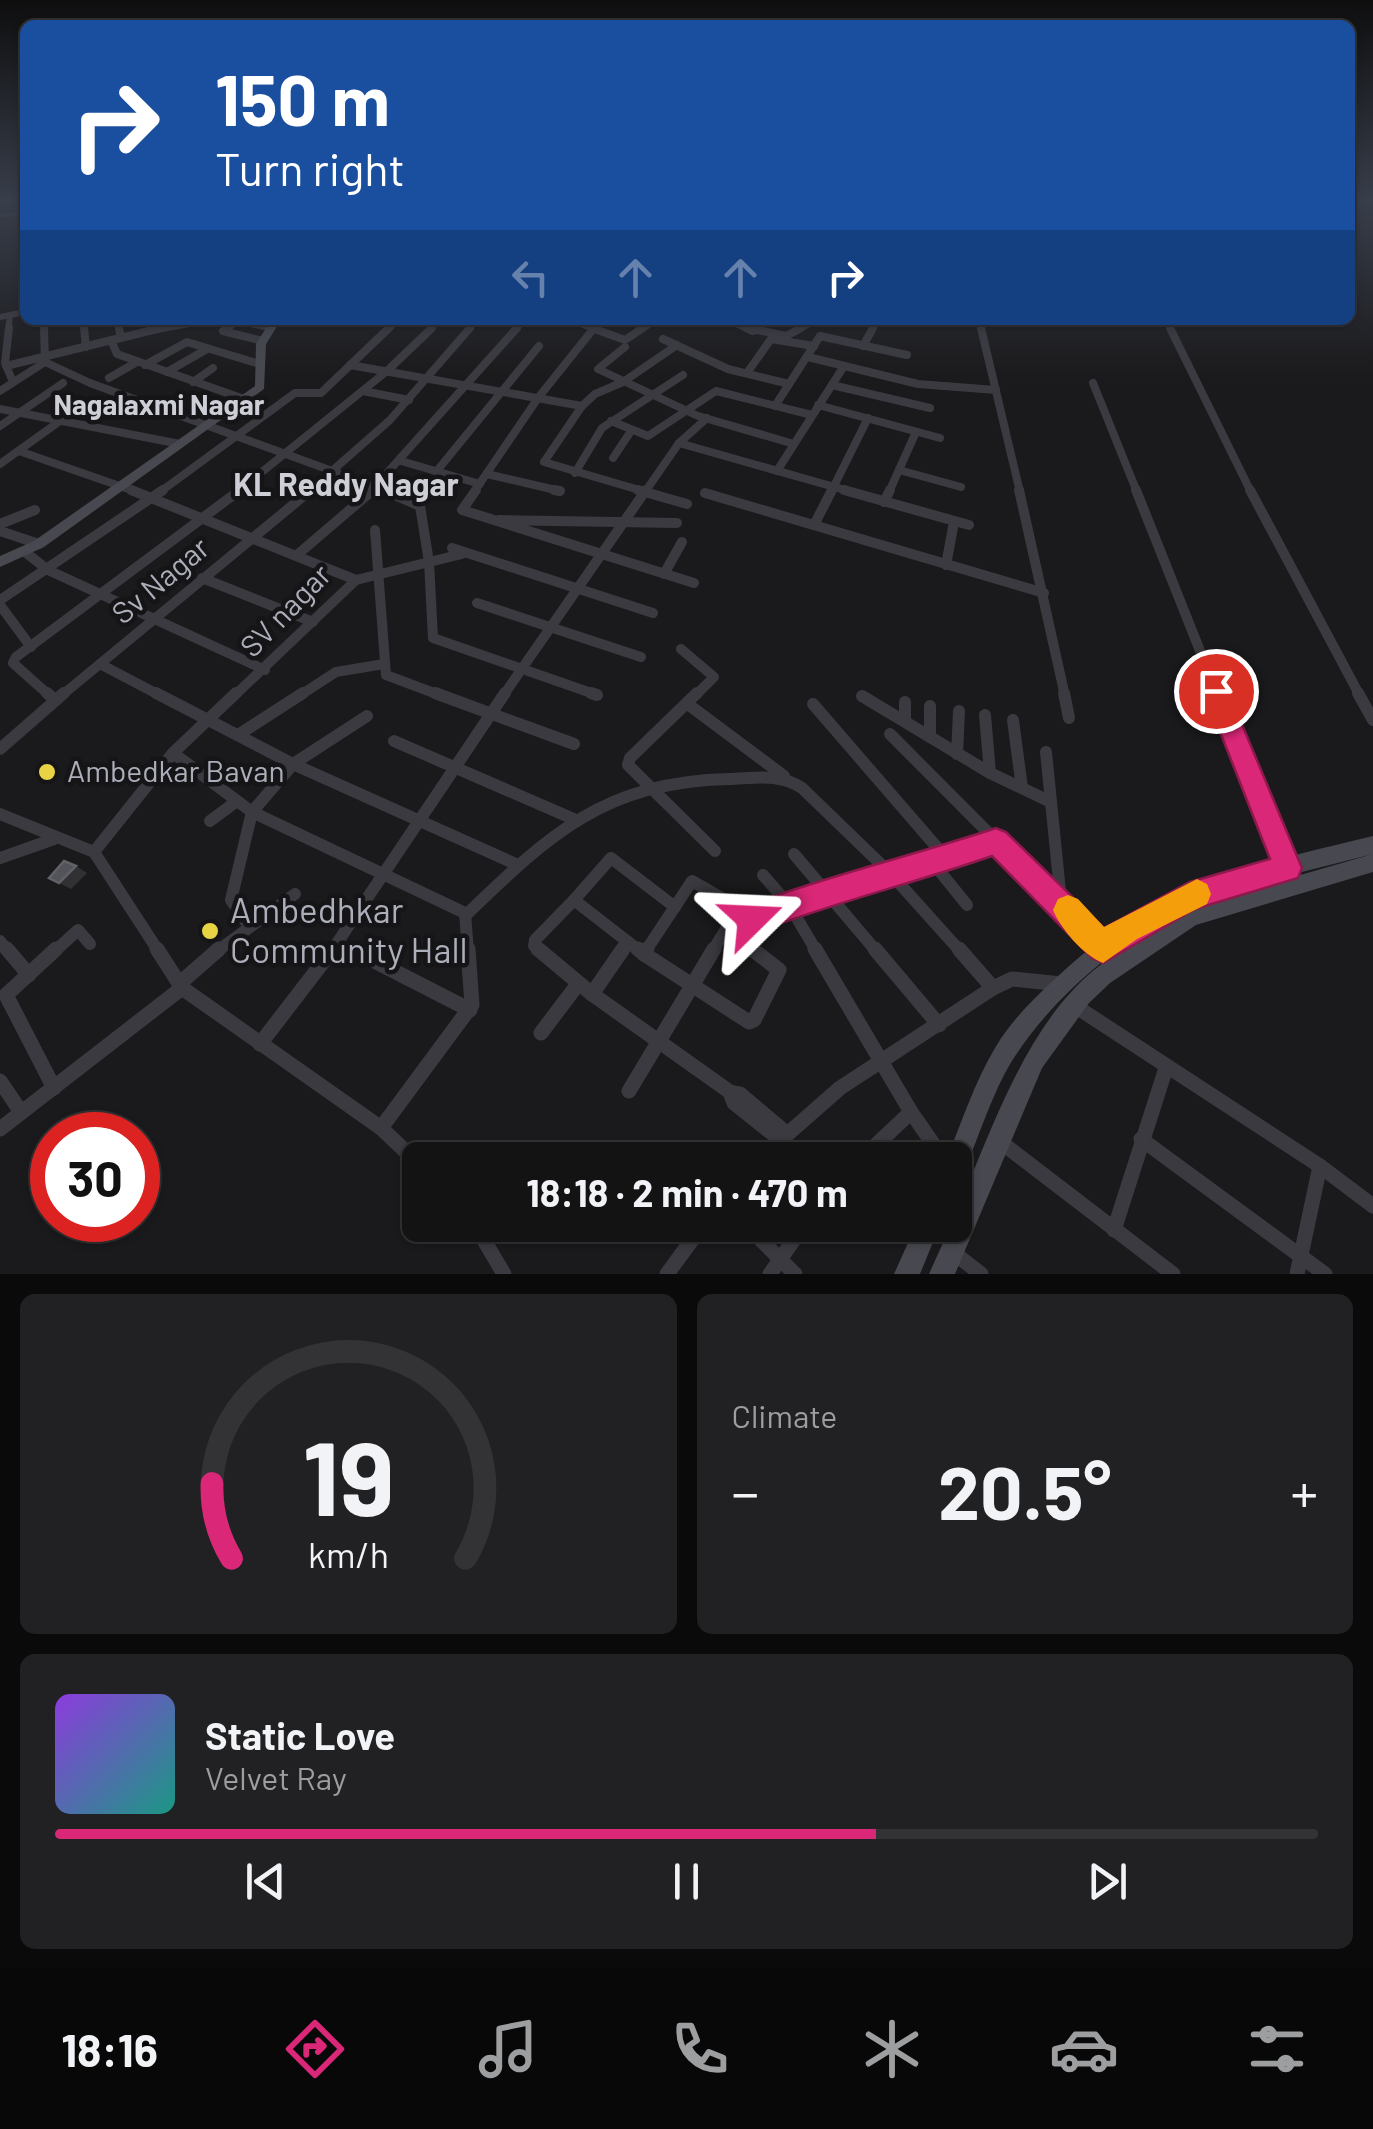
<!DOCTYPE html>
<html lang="en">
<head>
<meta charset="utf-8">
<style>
	body { margin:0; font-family:Barlow,sans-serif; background:#212022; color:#f1f3f6; height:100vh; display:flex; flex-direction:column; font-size:38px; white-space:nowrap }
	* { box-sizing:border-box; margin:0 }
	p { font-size:32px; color:#9d9ea0 }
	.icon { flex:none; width:55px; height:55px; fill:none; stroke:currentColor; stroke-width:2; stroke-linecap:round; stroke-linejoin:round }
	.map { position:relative; height:1274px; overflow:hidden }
	.sheet { display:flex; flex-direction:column; gap:20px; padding:20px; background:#0b0a0b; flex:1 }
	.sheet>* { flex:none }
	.top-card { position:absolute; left:20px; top:20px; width:1335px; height:305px; border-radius:15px; box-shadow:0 2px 8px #0004,0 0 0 2px #333234; background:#1a4fa0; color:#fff; overflow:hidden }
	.speed { position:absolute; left:30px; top:1112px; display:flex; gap:20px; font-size:50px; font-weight:700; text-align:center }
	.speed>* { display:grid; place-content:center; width:130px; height:130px; border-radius:50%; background:#141314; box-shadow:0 2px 8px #0004,0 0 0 2px #333234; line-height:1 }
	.speed .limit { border:15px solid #d22; background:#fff; color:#111 }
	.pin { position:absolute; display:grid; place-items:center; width:85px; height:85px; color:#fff; margin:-42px; border:5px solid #fff; border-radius:50%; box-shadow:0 2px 10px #0007 }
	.me { position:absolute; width:110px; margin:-55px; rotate:69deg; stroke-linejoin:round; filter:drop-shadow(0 0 8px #0008) }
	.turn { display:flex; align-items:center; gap:35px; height:210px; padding:0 30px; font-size:45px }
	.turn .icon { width:130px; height:130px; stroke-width:2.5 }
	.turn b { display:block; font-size:70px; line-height:85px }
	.lanes { display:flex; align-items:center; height:95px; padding:0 30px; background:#0003; justify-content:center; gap:50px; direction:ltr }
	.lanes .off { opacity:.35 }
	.big { font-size:75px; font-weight:700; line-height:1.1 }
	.sheet .card { flex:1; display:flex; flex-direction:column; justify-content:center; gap:15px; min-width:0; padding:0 35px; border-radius:15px; background:#212022 }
	.sheet .dial { align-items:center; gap:0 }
	.dial svg { height:260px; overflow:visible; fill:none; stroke:#333234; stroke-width:7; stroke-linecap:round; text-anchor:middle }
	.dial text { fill:#f1f3f6; stroke:none }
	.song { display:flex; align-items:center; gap:30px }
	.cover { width:120px; height:120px; border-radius:15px; background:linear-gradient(135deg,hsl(270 70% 55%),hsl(170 70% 35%)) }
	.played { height:10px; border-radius:5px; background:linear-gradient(90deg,#db2777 65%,#333234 65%) }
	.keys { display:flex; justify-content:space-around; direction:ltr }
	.heat { display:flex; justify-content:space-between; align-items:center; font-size:55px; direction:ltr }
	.sheet .tiles { flex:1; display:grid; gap:20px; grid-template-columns:1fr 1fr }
	.card:last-child { grid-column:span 2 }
	.trip { position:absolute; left:402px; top:1142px; width:570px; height:100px; border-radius:15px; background:#141314; box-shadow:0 2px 8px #0004,0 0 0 2px #333234; font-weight:700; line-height:100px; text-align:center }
	.menu { display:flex; height:160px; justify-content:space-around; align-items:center; background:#080808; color:#9d9ea0 }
	.menu .icon { width:70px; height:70px }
	.menu .selected { color:#db2777 }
	.menu b { font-size:45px; color:#f1f3f6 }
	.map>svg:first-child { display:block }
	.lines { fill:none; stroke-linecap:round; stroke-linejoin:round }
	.street-far4 { stroke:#3b3a40; stroke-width:6 }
	.street-far3 { stroke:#3b3a40; stroke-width:8 }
	.street-far2 { stroke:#3b3a40; stroke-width:10 }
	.street-far1 { stroke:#3b3a40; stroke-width:12 }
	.street { stroke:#3b3a40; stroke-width:15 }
	.secondary { fill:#484950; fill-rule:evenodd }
	.shaded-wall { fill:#313134 }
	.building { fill:#535459; stroke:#616268; stroke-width:2.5 }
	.route { fill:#db2777; stroke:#8e194d; stroke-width:2.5 }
	.slow { fill:#f59e0b }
	.poi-dot { fill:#e8d344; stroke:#151416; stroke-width:4 }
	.labels { text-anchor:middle; stroke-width:9; stroke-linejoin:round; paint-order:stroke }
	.far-neighbourhood-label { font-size:28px; font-weight:bold; fill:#cdced6; stroke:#151416 }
	.street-label { font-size:30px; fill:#acaeba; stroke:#151416 }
	.poi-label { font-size:30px; fill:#acaeba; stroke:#151416; text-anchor:start }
	.neighbourhood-label { font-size:32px; font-weight:bold; fill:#cdced6; stroke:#151416 }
	.near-poi-label { font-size:35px; fill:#acaeba; stroke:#151416; text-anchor:start }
</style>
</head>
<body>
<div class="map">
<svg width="1373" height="1274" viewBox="0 0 1373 1274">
	<rect width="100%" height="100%" fill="#1a191b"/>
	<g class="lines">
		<g class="street-far4">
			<path d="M0 317 25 312"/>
			<path d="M83 320 84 331"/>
			<path d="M118 320 120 331"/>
			<path d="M570 320 599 331"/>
			<path d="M727 320 752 331"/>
			<path d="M979 320 982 331"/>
			<path d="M1166 320 1171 331"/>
			<path d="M241 322 269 328"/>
			<path d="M747 328 760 331"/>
			<path d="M8 331 10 315"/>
			<path d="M151 331 211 320"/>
			<path d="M224 331 240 320"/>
			<path d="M387 331 398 320"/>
			<path d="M429 331 440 320"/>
			<path d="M468 331 476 320"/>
			<path d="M515 331 524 320"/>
			<path d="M640 331 656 320"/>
			<path d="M796 331 817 320"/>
			<path d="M871 331 874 326"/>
		</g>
		<g class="street-far3">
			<path d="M9 328 5 363 13 382"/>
			<path d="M44 328 45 362 90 383 390 492"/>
			<path d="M84 328 86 347"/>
			<path d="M119 328 121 338"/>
			<path d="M227 328 223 331 263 341"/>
			<path d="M592 328 625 340 643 328"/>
			<path d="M746 328 753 331"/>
			<path d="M748 328 786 336 801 328"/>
			<path d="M981 328 1020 492"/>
			<path d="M1170 328 1251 492"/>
			<path d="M663 339 728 369 789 384"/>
			<path d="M111 340 117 354 244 399"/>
			<path d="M863 346 873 328"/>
			<path d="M625 347 598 369 698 416 794 444"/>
			<path d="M808 357 918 384 996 390"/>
			<path d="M145 365 187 342 256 363"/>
			<path d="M350 365 582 406"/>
			<path d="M6 366 161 328"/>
			<path d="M167 372 207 349"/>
			<path d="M747 373 771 339 814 346"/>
			<path d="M109 378 137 362"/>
			<path d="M193 382 213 368"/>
			<path d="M1093 383 1137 492"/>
			<path d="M832 385 930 408"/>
			<path d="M0 391 45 362"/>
			<path d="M363 391 409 400"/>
			<path d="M818 405 940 438"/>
			<path d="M775 406 820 336 907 355"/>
			<path d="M0 409 180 444"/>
			<path d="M611 421 648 436 716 391 812 415"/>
			<path d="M0 426 63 383"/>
			<path d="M679 443 852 492"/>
			<path d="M19 451 137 492"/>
			<path d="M613 458 631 431"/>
			<path d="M401 461 480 484"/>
			<path d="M0 464 60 421"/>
			<path d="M899 470 961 487"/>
			<path d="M777 471 844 366"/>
			<path d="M436 472 539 346"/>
			<path d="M575 473 602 428 683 375"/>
			<path d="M487 474 560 491"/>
			<path d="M160 492 295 393H321L389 328"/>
			<path d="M237 492 387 371 432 328"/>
			<path d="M308 492 390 420 470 328"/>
			<path d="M370 492 517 328"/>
			<path d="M474 492 538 398 594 328"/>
			<path d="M645 492 679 443 707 418"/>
			<path d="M646 492 544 462 582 406 595 394 623 382 677 345"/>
			<path d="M831 492 868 418"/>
			<path d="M889 492 916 432"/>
		</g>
		<g class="street-far2">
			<path d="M131 490 356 580 234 696"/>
			<path d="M383 490 420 506 429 562 433 638 597 695"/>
			<path d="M476 490 462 510 694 583"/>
			<path d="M554 490 560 491"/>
			<path d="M638 490 687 504"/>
			<path d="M844 490 969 525"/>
			<path d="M1019 490 1065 696"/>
			<path d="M1136 490 1218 696"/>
			<path d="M1250 490 1360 696"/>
			<path d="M705 493 1044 593"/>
			<path d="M884 502 890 490"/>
			<path d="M499 520 677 523"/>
			<path d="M0 524 35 510"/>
			<path d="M814 525 832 490"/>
			<path d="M375 530 386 675 442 696"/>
			<path d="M0 531 39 544"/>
			<path d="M452 548 653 613"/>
			<path d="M25 552 48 570 265 670"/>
			<path d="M297 555 373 490"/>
			<path d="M946 565 954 522"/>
			<path d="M664 574 682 542"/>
			<path d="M202 578 313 622"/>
			<path d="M356 580 462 554"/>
			<path d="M0 600 163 490"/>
			<path d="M477 603 641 657"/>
			<path d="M0 605 31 647"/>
			<path d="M681 649 714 677 695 696"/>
			<path d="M100 664 161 696"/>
			<path d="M50 696 13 663 16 657 240 490"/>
			<path d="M61 696 311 490"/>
			<path d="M299 696 336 672 384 664"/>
			<path d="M503 696 646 490"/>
		</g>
		<g class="street-far1">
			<path d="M47 693 55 700"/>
			<path d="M156 693 293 764 518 865"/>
			<path d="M435 693 574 744"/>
			<path d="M591 693 597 695"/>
			<path d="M697 693 630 758 628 765 715 851"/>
			<path d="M1064 693 1069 718"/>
			<path d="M1217 693 1288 869"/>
			<path d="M1358 693 1373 720"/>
			<path d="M862 696 990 773 1051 802"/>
			<path d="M905 702V721"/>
			<path d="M813 704 947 859"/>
			<path d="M689 705 784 776"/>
			<path d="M930 706V737"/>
			<path d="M985 715 990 773"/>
			<path d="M1013 720 1022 788"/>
			<path d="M890 734 1103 948"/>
			<path d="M238 735 303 693"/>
			<path d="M394 741 576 820"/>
			<path d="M0 749 64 693"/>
			<path d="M1046 752 1061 901"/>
			<path d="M173 753 252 812 465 913 468 952"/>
			<path d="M957 754 959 711"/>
			<path d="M0 814 94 852 159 952"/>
			<path d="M210 821 237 801"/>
			<path d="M94 852 173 753 236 693"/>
			<path d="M794 854 877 952"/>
			<path d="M0 858 54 839"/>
			<path d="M933 863 967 905"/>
			<path d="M763 875 789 905 997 842"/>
			<path d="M574 900 611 858 675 907"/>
			<path d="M466 915C551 833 605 782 729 779 756 778 779 773 802 788L890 873 961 952"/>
			<path d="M752 919 789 905 817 952"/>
			<path d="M248 925 231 900 252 812 293 764 367 716"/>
			<path d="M0 941 9 952"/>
			<path d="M338 943 356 952"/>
			<path d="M54 952 78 930 90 944"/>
			<path d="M216 952 295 894"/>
			<path d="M331 952 505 693"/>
			<path d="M541 952 534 946 535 940 574 900 641 952"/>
			<path d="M621 952 628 942"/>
			<path d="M645 952 692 881 734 905 735 914 726 929 756 952"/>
			<path d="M712 952 726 929"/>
		</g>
		<g class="street">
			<path d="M7 949 29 975"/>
			<path d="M157 949 182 988 381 1128 420 1165"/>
			<path d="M351 949 470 1010"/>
			<path d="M538 949 592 994 730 1092"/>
			<path d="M638 949 644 954"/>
			<path d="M815 949 911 1112 943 1158"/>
			<path d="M875 949 939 1025"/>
			<path d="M959 949 993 988"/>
			<path d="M644 954 749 1022 754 1020 779 970 752 949"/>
			<path d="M644 954 647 949"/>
			<path d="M179 984 219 949"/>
			<path d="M592 994 623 949"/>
			<path d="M1075 1006 1320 1166 1373 1206"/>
			<path d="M541 1033 578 984"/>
			<path d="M260 1044 333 949"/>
			<path d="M0 1081 21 1112"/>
			<path d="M54 1088 6 995 56 949"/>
			<path d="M629 1091 714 949"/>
			<path d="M381 1128 472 1005 468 949"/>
			<path d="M0 1129 182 988"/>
			<path d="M778 1138 734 1103 730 1092 740 1094 785 1132"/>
			<path d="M1141 1139 1325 1274"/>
			<path d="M998 1140 1173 1274"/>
			<path d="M758 1160 840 1088 993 988 1012 979 1062 984"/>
			<path d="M860 1160 911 1112"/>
			<path d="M475 1225 504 1274"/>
			<path d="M746 1225 795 1274"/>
			<path d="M1114 1230 1166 1068"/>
			<path d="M954 1253 981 1274"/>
			<path d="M667 1274 703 1225"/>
			<path d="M770 1274 804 1225"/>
			<path d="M1297 1274 1320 1166"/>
		</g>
		<g class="secondary">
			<path d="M25 212V216L0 217V213Z"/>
			<path d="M271 320H281L266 344 264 389 44 547 0 567V556L34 541 255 386 256 344Z"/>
			<path d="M1373 836V854L1282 877 1197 905 1373 854V872L1196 925 1110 983 1089 1003 1042 1068 955 1274H929L951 1225H955V1215C991 1133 1024 1028 1094 970 1120 949 1150 933 1177 914 1112 945 1038 1011 1004 1075 988 1106 977 1141 963 1174L955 1178V1160H946C962 1122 974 1083 995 1048 1011 1021 1033 999 1056 978 1152 887 1248 866 1373 836Z"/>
			<path d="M916 1225H940L920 1274H894Z"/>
		</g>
	</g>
	<path class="shaded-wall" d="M76 866 87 873 71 889 59 883Z"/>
	<g class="building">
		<path d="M64 861 76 866 59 883 49 878Z"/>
		<path d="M670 1142 691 1160H659Z"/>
	</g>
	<linearGradient id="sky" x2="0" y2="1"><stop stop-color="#0e0e0f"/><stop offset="0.53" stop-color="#383e4a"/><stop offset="1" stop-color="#383e4a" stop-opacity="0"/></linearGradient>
	<rect width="1373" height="380" fill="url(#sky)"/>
	<path class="route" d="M1216 681 1225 684 1228 691 1302 868 1298 878 1195 909 1103 963 1092 958 992 856C912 884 831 903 752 934L742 930 738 919 742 909 752 904C833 874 915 855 996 828L1006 832 1104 928 1190 882 1270 859 1204 691 1208 684Z"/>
	<path class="slow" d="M1197 879 1207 884 1211 894 1207 904 1137 939 1103 963C1083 955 1061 929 1053 910L1058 899 1068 895 1078 899 1104 927Z"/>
	<g class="poi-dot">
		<circle cx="47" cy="772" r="10"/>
		<circle cx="210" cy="931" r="10"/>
	</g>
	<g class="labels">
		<g class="far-neighbourhood-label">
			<text x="159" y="415">Nagalaxmi Nagar</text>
		</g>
		<g class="street-label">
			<text transform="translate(161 581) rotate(-40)" y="10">Sv Nagar</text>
			<text transform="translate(286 611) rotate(-46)" y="10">SV nagar</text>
		</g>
		<g class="poi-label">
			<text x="67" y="782">Ambedkar Bavan</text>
		</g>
		<g class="neighbourhood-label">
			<text x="346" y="496">KL Reddy Nagar</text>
		</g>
		<g class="near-poi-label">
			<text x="230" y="923">Ambedhkar<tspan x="230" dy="40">Community Hall</tspan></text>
		</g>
	</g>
</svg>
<div class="speed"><div class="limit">30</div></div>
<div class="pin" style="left:1216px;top:691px;background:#d93025"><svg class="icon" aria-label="arrive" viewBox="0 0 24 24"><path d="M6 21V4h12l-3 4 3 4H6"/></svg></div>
<svg class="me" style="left:752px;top:919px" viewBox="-20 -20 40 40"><path d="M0-17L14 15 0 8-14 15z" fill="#db2777" stroke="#fff" stroke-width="4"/></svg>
<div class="trip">18:18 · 2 min · 470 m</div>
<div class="top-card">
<div class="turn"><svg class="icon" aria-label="right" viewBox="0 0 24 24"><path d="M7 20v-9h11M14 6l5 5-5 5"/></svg><div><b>150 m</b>Turn right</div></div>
<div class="lanes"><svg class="icon off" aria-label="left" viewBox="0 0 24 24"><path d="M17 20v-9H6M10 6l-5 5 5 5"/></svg><svg class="icon off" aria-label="ahead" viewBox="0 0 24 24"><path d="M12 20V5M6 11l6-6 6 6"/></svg><svg class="icon off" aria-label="ahead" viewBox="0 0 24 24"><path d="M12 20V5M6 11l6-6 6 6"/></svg><svg class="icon" aria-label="right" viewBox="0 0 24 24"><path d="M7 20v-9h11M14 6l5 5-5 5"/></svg></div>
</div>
</div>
<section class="sheet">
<div class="tiles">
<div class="card dial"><svg viewBox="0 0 100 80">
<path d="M14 69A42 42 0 1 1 86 69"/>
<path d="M14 69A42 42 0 0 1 8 46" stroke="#db2777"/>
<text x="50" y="56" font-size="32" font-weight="700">19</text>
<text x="50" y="72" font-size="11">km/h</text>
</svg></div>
<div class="card"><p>Climate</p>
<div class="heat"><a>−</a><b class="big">20.5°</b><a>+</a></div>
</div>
<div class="card">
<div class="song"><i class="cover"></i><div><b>Static Love</b><p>Velvet Ray</p></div></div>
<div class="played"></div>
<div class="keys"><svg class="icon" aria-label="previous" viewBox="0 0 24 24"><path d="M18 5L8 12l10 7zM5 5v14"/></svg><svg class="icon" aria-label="pause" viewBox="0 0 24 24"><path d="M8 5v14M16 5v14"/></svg><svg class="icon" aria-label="next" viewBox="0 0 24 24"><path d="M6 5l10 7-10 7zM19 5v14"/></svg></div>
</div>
</div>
</section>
<nav class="menu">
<b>18:16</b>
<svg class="icon selected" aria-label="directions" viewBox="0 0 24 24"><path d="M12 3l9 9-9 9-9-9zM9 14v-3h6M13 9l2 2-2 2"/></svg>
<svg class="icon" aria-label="music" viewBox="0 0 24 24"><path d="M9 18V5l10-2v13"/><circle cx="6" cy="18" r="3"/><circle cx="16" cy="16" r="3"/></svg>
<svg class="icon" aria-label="phone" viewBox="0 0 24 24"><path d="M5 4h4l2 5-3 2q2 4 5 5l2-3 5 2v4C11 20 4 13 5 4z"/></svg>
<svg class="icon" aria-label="climate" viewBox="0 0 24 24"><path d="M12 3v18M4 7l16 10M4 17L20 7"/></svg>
<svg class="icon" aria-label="car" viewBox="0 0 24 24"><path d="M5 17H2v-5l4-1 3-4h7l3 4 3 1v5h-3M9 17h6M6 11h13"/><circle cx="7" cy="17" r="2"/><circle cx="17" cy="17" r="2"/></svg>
<svg class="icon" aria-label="filters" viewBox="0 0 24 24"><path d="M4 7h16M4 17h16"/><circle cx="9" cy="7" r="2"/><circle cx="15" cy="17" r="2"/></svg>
</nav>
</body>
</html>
